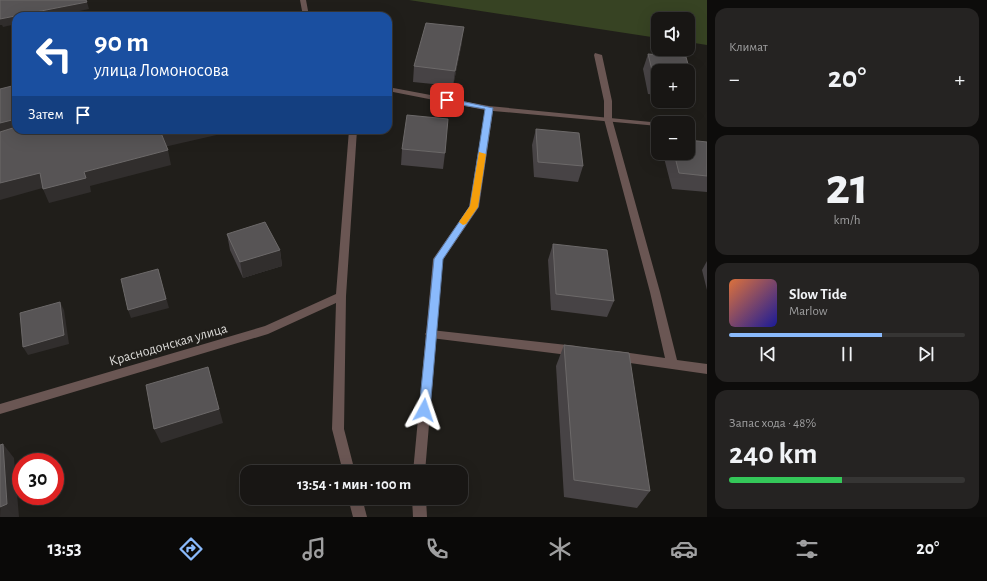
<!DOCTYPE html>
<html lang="ru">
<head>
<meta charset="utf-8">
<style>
	body { margin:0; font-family:"Alegreya Sans",sans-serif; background:#252322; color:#f1f3f6; height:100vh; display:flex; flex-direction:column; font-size:15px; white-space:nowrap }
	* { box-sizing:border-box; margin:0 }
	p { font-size:13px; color:#9f9fa0 }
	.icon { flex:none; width:22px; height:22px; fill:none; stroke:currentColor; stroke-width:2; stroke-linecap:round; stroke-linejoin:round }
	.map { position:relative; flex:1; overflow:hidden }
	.panel { display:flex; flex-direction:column; gap:8px; padding:8px; background:#0d0c0b; width:280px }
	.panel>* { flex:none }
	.top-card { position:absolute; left:12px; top:12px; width:380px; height:122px; border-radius:12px; box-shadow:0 4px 16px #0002,0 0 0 1px #363534; background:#1a4fa0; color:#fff; overflow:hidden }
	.tools { position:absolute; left:651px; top:12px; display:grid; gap:8px }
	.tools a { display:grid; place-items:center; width:44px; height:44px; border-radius:8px; background:#181614; box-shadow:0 4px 16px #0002,0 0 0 1px #363534; font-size:20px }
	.speed { position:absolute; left:12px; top:453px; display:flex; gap:8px; font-size:20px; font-weight:700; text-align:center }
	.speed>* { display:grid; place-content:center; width:52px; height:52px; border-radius:50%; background:#181614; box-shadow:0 4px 16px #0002,0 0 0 1px #363534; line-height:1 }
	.speed .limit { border:6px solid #d22; background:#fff; color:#111 }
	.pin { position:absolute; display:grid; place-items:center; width:34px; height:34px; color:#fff; margin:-17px; border-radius:8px; box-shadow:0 2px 6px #0006 }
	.me { position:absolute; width:44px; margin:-22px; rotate:5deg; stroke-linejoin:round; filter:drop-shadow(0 0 3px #0008) }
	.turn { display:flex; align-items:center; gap:14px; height:84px; padding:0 16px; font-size:18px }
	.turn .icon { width:52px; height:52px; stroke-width:2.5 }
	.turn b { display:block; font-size:28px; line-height:34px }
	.then { display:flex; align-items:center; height:38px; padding:0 16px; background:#0003; gap:8px; font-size:15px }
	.big { font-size:30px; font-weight:700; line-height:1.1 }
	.panel .card { flex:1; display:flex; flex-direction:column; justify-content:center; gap:6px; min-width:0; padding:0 14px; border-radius:12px; background:#252322 }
	.panel .dial { align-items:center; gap:0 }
	.dial b { font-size:52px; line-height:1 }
	.song { display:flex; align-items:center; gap:12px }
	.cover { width:48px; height:48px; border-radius:6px; background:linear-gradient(135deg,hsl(20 70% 55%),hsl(240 70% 35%)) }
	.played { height:4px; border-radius:2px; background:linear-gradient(90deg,#8abafc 65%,#363534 65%) }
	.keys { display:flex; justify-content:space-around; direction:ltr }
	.heat { display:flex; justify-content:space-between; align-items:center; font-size:22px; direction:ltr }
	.charge { height:6px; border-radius:3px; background:linear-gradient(90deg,#34c759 48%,#363534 0) }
	.trip { position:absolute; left:240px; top:465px; width:228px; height:40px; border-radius:12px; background:#181614; box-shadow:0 4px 16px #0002,0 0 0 1px #363534; font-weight:700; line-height:40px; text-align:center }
	.tab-bar { display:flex; height:64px; justify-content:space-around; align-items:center; background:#0a0908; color:#9f9fa0 }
	.tab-bar .icon { width:28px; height:28px }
	.tab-bar .active { color:#8abafc }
	.tab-bar b { font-size:18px; color:#f1f3f6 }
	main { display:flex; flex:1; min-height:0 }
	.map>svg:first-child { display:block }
	.green { fill:#374323 }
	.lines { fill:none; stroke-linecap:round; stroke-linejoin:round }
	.service { fill:#6a5653; fill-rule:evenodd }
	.minor { fill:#6a5653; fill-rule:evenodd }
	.wall { fill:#474345 }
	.shaded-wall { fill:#312e2d }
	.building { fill:#575455; stroke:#6c6969 }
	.route { fill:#8abafc; stroke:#5a79a4 }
	.slow { fill:#f59e0b }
	.labels { text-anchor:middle; stroke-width:4; stroke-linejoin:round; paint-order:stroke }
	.street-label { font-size:14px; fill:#dbdad7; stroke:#201e1a }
</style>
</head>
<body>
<main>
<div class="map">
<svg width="707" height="517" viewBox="0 0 707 517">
	<rect width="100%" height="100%" fill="#201e1a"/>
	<path class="green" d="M409 0H707V45L688 42V19H658V38Z"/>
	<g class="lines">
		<g class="service">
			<path d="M595 53 602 55 612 101V119L660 292 677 360 707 364V374L616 361 612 359 610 356 612 353 616 351 665 358 650 292 604 119V101L594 55Z"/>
			<path d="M431 330 576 346 580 348 582 351 580 354 576 356 431 338 427 337 425 334 427 331Z"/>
		</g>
		<g class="minor">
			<path d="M300 0H306L309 16H303Z"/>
			<path d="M388 87 489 106 661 123H658V126L493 111 479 207 443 260 425 472H413L433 259 469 207 485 110 388 91Z"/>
			<path d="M349 130H357L346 296 344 429 355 472H343L332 429 336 303 268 334 0 414V404L265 326 336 294Z"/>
			<path d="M348 498H362L367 517H353Z"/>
			<path d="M412 498H426L427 517H413Z"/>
		</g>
	</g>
	<g class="wall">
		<path d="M462 42 453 86 413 82 414 66Z"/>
		<path d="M648 54 686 57 693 82 688 95V71H658V95L648 94 643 69Z"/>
		<path d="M536 129 583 166 578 182 534 177 532 145Z"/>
		<path d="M707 142V192L672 189 663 154V153H688Z"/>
		<path d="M402 149 445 153 443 169 401 165Z"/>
		<path d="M227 234 280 250 282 266 243 278 230 250Z"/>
		<path d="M553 244 614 301 607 317 551 310 548 260Z"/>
		<path d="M707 261V290L702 270Z"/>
		<path d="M564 345 650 491 637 508 564 497 556 366Z"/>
	</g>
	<g class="shaded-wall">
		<path d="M87 2 89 9 56 16H16V24L3 27 2 25H0V19Z"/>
		<path d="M464 27 462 42 453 86 455 71Z"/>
		<path d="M16 119V130L0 138V123Z"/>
		<path d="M174 130H234V131L164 147 161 133Z"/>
		<path d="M168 150 171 165 90 186 91 192 49 203 43 189 84 172Z"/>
		<path d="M40 173 46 187 0 200V183Z"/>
		<path d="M280 250 282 266 243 278 240 262Z"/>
		<path d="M158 269 169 308 131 318 128 310Z"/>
		<path d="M60 302 64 310 69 344 28 355 23 347Z"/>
		<path d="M208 367 223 423 161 443 154 429Z"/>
		<path d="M3 444 14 458 19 517H0Z"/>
	</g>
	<g class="building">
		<path d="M0 0H86L87 2 0 19Z"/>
		<path d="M426 23 464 27 455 71 414 66Z"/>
		<path d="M648 54 686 57 693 82H688V71H658V79L654 78Z"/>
		<path d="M16 85V119L0 123V89Z"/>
		<path d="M407 115 448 119 445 153 402 149Z"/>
		<path d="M16 127V130H174L161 133 168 150 84 172 86 178 43 189 40 173 0 183V132Z"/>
		<path d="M536 129 579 133 583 166 538 162Z"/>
		<path d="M688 140 707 142V176L679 173 674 153H688Z"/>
		<path d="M265 222 280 250 240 262 227 234Z"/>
		<path d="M553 244 607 250 614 301 556 294Z"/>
		<path d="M158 269 166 299 128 310 121 279Z"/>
		<path d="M60 302 64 335 23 347 20 313Z"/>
		<path d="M564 345 629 353 650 491 574 480Z"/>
		<path d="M208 367 219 409 154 429 146 385Z"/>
		<path d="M3 444 7 504 0 507V445Z"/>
	</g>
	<path class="route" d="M447 98 493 108 478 207 443 259 430 410 428 414 424 415 421 414 419 410 434 259 470 206 485 109 444 102 443 100Z"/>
	<path class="slow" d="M479 152 486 154 478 207 466 224 463 225 459 222 470 206Z"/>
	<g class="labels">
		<g class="street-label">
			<text transform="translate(168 344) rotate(-16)" y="5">Краснодонская улица</text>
		</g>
	</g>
</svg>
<div class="tools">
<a><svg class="icon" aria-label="sound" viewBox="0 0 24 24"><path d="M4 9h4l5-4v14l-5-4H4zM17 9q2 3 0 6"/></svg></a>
<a>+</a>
<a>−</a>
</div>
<div class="speed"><div class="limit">30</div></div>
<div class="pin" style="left:447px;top:100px;background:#d93025"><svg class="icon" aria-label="arrive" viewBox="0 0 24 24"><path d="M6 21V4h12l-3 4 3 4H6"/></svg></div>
<svg class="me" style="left:424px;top:410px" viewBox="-20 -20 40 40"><path d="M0-17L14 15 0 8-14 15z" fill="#8abafc" stroke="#fff" stroke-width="4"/></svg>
<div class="trip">13:54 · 1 мин · 100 m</div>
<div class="top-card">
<div class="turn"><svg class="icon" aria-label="left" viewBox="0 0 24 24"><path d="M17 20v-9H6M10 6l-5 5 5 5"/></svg><div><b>90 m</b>улица Ломоносова</div></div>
<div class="then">Затем<svg class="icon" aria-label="arrive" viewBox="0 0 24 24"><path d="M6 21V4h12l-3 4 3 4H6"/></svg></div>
</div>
</div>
<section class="panel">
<div class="card"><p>Климат</p>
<div class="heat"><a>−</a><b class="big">20°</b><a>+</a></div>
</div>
<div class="card dial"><b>21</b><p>km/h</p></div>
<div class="card">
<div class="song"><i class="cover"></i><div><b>Slow Tide</b><p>Marlow</p></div></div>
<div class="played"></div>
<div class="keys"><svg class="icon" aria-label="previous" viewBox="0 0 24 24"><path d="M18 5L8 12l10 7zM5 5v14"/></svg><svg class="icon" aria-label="pause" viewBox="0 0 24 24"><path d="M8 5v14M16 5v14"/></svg><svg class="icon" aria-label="next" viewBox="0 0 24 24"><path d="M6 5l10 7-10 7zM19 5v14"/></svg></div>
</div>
<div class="card"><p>Запас хода · 48%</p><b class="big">240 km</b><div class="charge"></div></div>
</section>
</main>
<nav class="tab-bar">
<b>13:53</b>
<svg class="icon active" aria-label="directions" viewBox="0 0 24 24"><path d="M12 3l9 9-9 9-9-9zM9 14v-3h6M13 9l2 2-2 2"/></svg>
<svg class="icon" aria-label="music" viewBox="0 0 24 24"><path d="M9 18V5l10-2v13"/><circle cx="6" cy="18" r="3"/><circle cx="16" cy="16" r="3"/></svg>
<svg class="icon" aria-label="phone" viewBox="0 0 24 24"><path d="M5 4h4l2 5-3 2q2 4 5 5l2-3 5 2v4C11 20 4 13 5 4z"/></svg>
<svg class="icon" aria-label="climate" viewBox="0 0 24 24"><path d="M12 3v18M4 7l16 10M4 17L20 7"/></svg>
<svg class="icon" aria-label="car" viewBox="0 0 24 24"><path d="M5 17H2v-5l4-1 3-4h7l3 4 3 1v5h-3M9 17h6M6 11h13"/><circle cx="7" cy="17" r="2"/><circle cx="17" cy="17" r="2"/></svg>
<svg class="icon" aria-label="filters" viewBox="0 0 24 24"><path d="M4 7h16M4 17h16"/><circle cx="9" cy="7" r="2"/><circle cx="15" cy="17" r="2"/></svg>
<b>20°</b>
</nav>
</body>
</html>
